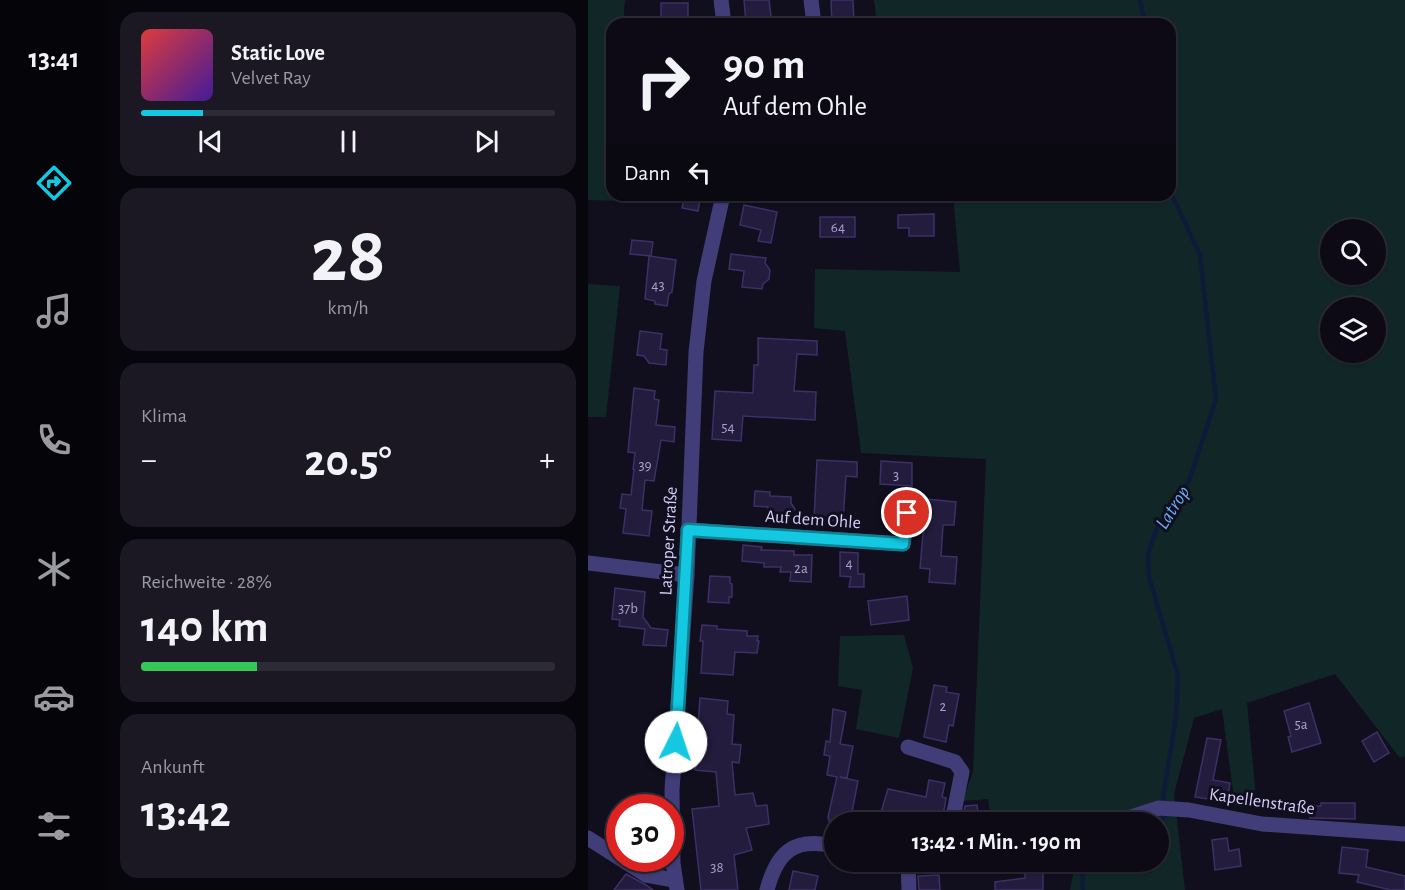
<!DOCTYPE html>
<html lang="de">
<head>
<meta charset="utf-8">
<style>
	body { margin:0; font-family:"Alegreya Sans",sans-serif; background:#1b1823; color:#f1f3f6; height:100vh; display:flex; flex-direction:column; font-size:22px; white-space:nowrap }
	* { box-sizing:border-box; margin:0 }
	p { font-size:20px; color:#9a9aa1 }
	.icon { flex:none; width:33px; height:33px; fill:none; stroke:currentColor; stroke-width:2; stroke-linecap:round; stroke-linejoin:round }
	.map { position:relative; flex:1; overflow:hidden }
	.drawer { display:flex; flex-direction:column; gap:12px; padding:12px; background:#07060c; width:480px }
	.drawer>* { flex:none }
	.top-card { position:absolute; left:18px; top:18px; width:570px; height:183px; border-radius:18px; box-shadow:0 2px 4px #0004,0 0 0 2px #2d2b35; background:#0d0a16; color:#f1f3f6; overflow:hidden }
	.tools { position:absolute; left:732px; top:219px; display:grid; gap:12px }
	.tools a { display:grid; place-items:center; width:66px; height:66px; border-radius:50%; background:#0d0a16; box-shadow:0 2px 4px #0004,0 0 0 2px #2d2b35; font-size:30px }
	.speed { position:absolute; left:18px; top:794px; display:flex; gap:12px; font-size:30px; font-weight:700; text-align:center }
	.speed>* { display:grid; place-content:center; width:78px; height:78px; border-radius:50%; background:#0d0a16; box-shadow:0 2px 4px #0004,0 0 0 2px #2d2b35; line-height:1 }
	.speed .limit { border:9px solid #d22; background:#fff; color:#111 }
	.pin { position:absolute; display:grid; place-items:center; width:51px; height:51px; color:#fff; margin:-26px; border:3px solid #fff; border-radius:50%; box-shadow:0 2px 6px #0007 }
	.me { position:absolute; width:66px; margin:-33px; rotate:4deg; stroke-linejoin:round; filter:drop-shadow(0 0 4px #0008) }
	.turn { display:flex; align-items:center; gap:21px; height:126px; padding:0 18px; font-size:27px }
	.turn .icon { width:78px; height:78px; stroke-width:2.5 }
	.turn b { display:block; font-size:42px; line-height:51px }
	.then { display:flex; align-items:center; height:57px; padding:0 18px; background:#0003; gap:12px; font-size:22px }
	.big { font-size:45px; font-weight:700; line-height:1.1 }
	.drawer .card { flex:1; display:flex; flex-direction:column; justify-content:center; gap:9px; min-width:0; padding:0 21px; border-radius:18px; background:#1b1823 }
	.drawer .dial { align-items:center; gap:0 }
	.dial b { font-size:78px; line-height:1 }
	.song { display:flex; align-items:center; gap:18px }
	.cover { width:72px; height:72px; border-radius:9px; background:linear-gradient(135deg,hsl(0 70% 55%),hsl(260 70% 35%)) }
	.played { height:6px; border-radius:3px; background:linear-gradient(90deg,#14c8e2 15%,#2d2b35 15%) }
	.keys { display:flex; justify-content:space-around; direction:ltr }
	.heat { display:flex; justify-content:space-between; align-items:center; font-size:33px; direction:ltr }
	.charge { height:9px; border-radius:4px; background:linear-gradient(90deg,#34c759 28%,#2d2b35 0) }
	.trip { position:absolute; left:236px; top:812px; width:345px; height:60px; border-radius:30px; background:#0d0a16; box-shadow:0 2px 4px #0004,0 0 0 2px #2d2b35; font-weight:700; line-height:60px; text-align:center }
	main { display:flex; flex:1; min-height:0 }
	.dock { display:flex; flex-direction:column; width:108px; justify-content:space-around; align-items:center; background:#050409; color:#9a9aa1 }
	.dock .icon { width:42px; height:42px }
	.dock .active { color:#14c8e2 }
	.dock b { font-size:27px; color:#f1f3f6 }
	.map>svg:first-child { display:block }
	.green { fill:#112727; fill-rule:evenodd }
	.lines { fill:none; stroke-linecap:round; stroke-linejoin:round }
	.stream { stroke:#0d1b38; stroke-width:4.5 }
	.building { fill:#231c3d; stroke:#3c3067; stroke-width:1.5 }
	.minor { stroke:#413d79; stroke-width:15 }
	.route-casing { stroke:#0d8293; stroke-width:15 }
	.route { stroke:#14c8e2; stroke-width:10 }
	.labels { text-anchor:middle; stroke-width:6; stroke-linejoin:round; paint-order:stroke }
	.number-label { font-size:15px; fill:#a8a2cc }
	.street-label { font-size:18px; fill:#d5cffb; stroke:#110e1e }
	.water-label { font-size:20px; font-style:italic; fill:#66adf2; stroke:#110e1e }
</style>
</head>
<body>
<main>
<nav class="dock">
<b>13:41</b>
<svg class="icon active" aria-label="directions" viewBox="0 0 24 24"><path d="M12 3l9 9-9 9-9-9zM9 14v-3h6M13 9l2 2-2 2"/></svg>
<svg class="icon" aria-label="music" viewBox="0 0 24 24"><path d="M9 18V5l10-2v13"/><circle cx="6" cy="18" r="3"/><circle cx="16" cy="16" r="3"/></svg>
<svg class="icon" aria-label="phone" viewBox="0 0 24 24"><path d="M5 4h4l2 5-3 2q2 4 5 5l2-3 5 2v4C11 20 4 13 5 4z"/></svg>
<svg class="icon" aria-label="climate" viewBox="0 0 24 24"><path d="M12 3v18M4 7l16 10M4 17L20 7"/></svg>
<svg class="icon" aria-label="car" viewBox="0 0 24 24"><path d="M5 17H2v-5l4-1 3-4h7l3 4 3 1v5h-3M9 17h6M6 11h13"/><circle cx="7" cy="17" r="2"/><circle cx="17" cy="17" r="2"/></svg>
<svg class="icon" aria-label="filters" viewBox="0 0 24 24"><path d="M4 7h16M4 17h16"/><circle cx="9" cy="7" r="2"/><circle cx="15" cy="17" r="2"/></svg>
</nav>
<section class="drawer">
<div class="card">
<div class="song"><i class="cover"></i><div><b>Static Love</b><p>Velvet Ray</p></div></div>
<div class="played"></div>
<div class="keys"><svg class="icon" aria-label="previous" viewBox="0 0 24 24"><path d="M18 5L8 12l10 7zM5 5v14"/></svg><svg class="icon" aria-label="pause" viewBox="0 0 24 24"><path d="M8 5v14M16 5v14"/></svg><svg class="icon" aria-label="next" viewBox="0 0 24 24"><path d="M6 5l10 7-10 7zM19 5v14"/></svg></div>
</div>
<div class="card dial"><b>28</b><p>km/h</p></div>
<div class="card"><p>Klima</p>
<div class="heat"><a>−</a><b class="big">20.5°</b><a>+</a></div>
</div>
<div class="card"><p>Reichweite · 28%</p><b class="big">140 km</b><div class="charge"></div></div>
<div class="card"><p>Ankunft</p><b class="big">13:42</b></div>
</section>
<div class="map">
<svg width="817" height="890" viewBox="0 0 817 890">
	<rect width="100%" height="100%" fill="#110e1e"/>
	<g class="green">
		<path d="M0 0H37L35 24H24V195H33V201L0 200Z"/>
		<path d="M286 0H817V756L812 758 747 674 659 703 669 808 647 806 634 709 606 718 586 794 597 890H482L488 861H570V822H403L400 799 375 801 385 771 398 459 273 453 257 331 226 328 227 269 372 272 365 195H582V24H289ZM742 230H788V274H742ZM742 308H788V352H742Z"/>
		<path d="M0 284 32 286 18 417H0Z"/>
		<path d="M316 635 325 668 311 738 268 729 274 690 250 686 252 636Z"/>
	</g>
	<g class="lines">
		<g class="stream">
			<path d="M552 0 557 24"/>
			<path d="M570 823 578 815 575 798 588 718 590 675 561 577 560 554 568 530 601 481 628 399 612 255 586 199 582 193"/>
			<path d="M494 861 495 890"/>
		</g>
	</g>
	<g class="building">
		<path d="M156 0H181L184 24H158Z"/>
		<path d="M243 0H265L266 24H244Z"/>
		<path d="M73 3H100V20H96V24H76V20H73Z"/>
		<path d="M97 195H113L110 211 94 208Z"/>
		<path d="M156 205 189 212 183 243 170 241 173 230 152 225Z"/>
		<path d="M346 214V236H321V228H310V215Z"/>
		<rect x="232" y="217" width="35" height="20"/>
		<path d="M44 240 65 242 63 256 42 254Z"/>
		<path d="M143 254 178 258 177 263 182 270 181 279 175 284 174 289 154 287 156 271 141 269Z"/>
		<path d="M61 256 88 260 84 292 81 294 79 306 67 304V301L57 299Z"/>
		<path d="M52 331 74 334 72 349 79 350 78 365 61 363 56 356 49 355Z"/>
		<path d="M170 338 229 341V355L209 354 206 391 228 392 227 420 155 416 153 441 124 439 127 391 165 393 166 365H170Z"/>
		<path d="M46 388 67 391 66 399 71 400 68 425 87 427 86 442 73 440 66 481 57 480 54 510 64 511 61 536 35 533 38 509 32 508 34 494 43 495 46 469H45L47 453 40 452Z"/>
		<path d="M229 460 269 462V477L258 476 255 521 226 520Z"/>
		<path d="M293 461 324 463V486L292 484Z"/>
		<path d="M167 491 182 492V496L203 497V503L207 509 202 513 201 519 180 518V507L166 506Z"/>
		<path d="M338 499 368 502 366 525H355L353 556 369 557 367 584 341 582 342 569 332 568Z"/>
		<path d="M155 545 174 547 173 550 206 551V555H224L223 582 202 581 203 572H192L193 567H176V563L154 561Z"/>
		<path d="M252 552 270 553V574H276V587H261L263 577 252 576Z"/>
		<path d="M122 576 142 577V583L144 584V597H141V603L120 602Z"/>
		<path d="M27 588 57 592 55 617 63 628 80 630 78 646 55 645 57 629 31 626 32 620 24 619Z"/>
		<path d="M319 596 321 620 283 625 280 601Z"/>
		<path d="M114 625 129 626V629L159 631V636H170L169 641H171L169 653 147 652 145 675 113 673 115 641H112Z"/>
		<path d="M346 685 359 687 358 692 371 694 365 726 361 725 358 742 336 737Z"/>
		<path d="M112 698 140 701 139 714 146 715 144 744 153 745 151 763 144 762 147 795 165 793 168 806 179 805 181 824 158 828 164 850 146 855 150 890H113L104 809 131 806 128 772 107 770Z"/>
		<path d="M721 703 733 743 704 752 700 737 703 736 696 711Z"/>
		<path d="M245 709 258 712 252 744 265 746 259 778 252 777 270 781 263 817H260L259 822 241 821 240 817 249 777 239 775 242 756 236 755 238 741 242 742Z"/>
		<path d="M789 732 801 753 786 762 774 741Z"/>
		<path d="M619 738 633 740 625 780 642 783 639 802 607 797Z"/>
		<path d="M341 780 357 783 354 797 358 798 354 822H290L300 789 338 797Z"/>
		<path d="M733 803H767V819L722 818V806H733Z"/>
		<path d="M389 805 391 822H374L377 806Z"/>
		<path d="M639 838 641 851 651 849 653 866 627 870 624 840Z"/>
		<path d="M754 847 780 850 778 867 817 876V890H803L769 882 771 875 751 873Z"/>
		<path d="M437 865H455V890H407V882L437 878Z"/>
		<path d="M205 871 230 876 227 890H201Z"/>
		<path d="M38 874 58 885 65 890H26Z"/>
		<path d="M351 875 352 890H331L330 876Z"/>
	</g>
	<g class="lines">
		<g class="minor">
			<path d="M133 0 136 24"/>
			<path d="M223 0 226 24"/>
			<path d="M238 195H350"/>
			<path d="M100 530 315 544 319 513"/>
			<path d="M0 563 99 575"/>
			<path d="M320 747 367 762 374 772 364 822"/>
			<path d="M528 822 571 808 601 810 674 824 817 834"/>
			<path d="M0 838 58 875 86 880"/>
			<path d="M320 861 321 890"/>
			<path d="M89 890 85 863 84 790 99 575 108 352 116 281 135 195"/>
			<path d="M179 890C189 852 206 837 246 846"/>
		</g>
	</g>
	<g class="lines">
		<g class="route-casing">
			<path id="route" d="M88 742 100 530 315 544 319 513"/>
		</g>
		<use href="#route" class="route"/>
	</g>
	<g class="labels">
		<g class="number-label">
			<text x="250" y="232">64</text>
			<text x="70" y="290">43</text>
			<text x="140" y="432">54</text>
			<text x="57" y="470">39</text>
			<text x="308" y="480">3</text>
			<text x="261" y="568">4</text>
			<text x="213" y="573">2a</text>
			<text x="40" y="613">37b</text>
			<text x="355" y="711">2</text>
			<text x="713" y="729">5a</text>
			<text x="129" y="872">38</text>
		</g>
		<g class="street-label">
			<text transform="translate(225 519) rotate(4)" y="6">Auf dem Ohle</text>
			<text transform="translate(80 541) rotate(-87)" y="6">Latroper Straße</text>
			<text transform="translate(674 801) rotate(8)" y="6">Kapellenstraße</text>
		</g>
		<g class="water-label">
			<text transform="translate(584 507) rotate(-58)" y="7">Latrop</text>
		</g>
	</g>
</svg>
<div class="tools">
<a><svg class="icon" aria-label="search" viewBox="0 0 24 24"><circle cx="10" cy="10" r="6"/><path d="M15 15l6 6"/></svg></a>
<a><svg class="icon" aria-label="layers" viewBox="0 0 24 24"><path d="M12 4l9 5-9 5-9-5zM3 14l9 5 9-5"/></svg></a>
</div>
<div class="speed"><div class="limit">30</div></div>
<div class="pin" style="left:319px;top:513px;background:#d93025"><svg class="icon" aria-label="arrive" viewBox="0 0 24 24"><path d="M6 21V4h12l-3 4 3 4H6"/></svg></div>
<svg class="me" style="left:88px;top:742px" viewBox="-20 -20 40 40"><circle r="19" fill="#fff"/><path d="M0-13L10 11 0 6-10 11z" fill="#14c8e2"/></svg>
<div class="trip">13:42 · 1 Min. · 190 m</div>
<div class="top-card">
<div class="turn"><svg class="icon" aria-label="right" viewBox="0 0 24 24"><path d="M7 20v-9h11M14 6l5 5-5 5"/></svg><div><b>90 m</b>Auf dem Ohle</div></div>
<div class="then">Dann<svg class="icon" aria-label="left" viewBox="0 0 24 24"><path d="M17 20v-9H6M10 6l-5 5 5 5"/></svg></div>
</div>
</div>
</main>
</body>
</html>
